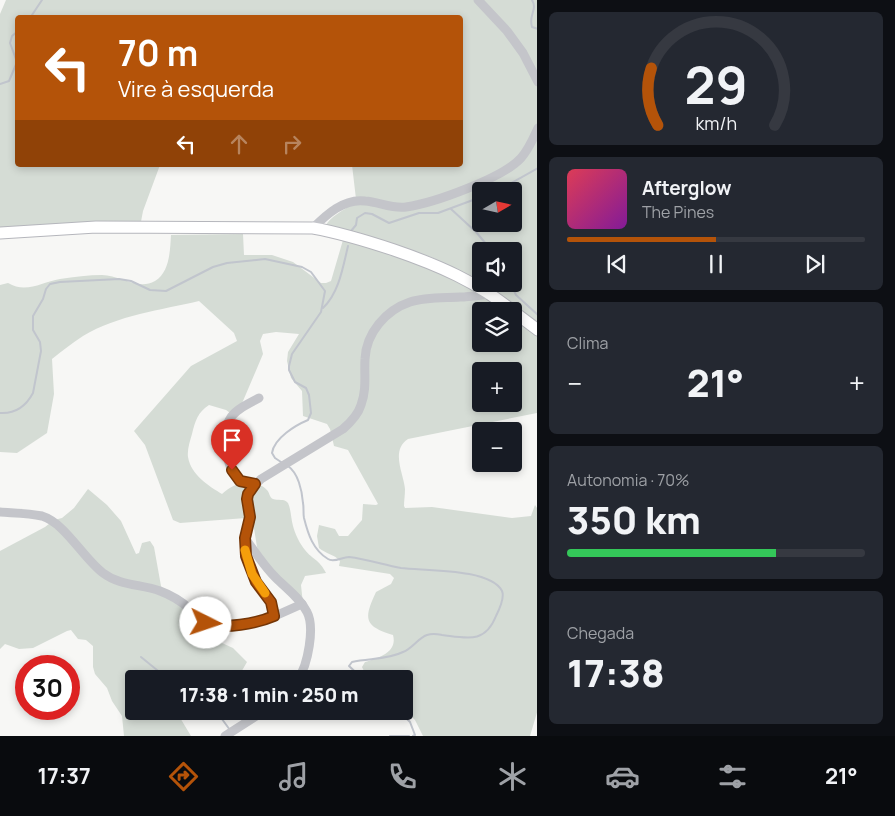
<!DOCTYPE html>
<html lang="pt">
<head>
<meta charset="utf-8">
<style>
	body { margin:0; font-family:Manrope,sans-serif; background:#242831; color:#f1f3f6; height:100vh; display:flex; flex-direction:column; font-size:19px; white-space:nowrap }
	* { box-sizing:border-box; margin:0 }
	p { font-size:16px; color:#9ea1a6 }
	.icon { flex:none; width:28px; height:28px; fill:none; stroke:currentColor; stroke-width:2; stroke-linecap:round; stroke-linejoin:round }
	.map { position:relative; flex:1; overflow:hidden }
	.details { display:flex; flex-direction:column; gap:12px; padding:12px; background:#0d0f14; width:358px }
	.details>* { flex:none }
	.guide { position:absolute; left:15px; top:15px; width:448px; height:152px; border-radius:5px; box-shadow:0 2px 8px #0003; background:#b45309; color:#fff; overflow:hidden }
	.needle { width:32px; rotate:81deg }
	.controls { position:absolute; left:472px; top:182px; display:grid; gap:10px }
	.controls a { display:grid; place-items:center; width:50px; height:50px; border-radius:5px; background:#171b24; box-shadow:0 2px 8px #0003; font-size:25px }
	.speed { position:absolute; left:15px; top:655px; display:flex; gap:10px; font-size:25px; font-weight:700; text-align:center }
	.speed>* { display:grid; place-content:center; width:65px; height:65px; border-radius:50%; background:#171b24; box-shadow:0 2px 8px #0003; line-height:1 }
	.speed .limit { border:8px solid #d22; background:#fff; color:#111 }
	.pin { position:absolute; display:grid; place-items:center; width:42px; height:42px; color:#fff; margin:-51px -21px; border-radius:50% 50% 50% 0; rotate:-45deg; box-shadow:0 0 5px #0007 }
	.pin .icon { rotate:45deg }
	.me { position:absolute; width:55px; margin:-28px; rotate:94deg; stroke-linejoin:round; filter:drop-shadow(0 0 4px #0008) }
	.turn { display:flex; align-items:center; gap:18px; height:105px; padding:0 20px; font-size:22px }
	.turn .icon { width:65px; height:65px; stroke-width:2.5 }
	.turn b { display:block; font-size:35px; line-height:42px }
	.lanes { display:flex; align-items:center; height:48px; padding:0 20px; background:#0003; justify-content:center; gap:25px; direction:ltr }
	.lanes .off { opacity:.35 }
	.big { font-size:38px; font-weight:800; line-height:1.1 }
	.details .card { flex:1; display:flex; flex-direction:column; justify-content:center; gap:8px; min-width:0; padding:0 18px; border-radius:8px; background:#242831 }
	.details .dial { align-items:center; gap:0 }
	.dial svg { height:130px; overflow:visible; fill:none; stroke:#363941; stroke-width:7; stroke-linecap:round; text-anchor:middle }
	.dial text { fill:#f1f3f6; stroke:none }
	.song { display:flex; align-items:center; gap:15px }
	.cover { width:60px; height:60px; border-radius:8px; background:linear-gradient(135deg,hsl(350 70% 55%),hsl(290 70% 35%)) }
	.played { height:5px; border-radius:2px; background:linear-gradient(90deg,#b45309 50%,#363941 50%) }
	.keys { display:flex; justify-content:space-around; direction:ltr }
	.heat { display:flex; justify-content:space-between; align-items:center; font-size:28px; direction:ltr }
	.charge { height:8px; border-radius:4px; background:linear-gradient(90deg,#34c759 70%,#363941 0) }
	.trip { position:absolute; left:125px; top:670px; width:288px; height:50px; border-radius:5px; background:#171b24; box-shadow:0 2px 8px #0003; font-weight:800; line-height:50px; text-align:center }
	.menu { display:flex; height:80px; justify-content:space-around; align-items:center; background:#090b0e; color:#9ea1a6 }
	.menu .icon { width:35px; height:35px }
	.menu .current { color:#b45309 }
	.menu b { font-size:22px; color:#f1f3f6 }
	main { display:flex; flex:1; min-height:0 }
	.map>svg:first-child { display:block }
	.green { fill:#d5dcd5; fill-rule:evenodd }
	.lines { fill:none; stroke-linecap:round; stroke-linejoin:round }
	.stream { stroke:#c1c5cd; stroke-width:2 }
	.major-casing { stroke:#b5b6bc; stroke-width:13 }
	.minor { stroke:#c4c5ca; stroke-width:9 }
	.major { stroke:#fff; stroke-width:11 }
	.route-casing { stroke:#753606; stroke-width:12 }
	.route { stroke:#b45309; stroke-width:9 }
	.slow { stroke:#f59e0b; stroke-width:9 }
</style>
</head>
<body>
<main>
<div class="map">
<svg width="538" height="736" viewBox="0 0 538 736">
	<rect width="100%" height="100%" fill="#f7f7f5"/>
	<g class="green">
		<path d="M6 0H537V323L485 284H514V251H481V281L431 257 347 231 325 227C332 213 347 211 356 199L352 165H460V18H18V165H160L143 211 140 227 0 230V14ZM481 191H514V224H481Z"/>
		<path d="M243 234 244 255H272L293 262 321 283H326L331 281 343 240 419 262 475 288 506 311H481V344H514V317L537 335V413L408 439C390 451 404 474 405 489 405 495 404 501 404 506L405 508 432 507 512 518 531 516 535 505 537 508 538 709 530 736H423L415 720 404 709V679H368L362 667 365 662C377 658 398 653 393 635 363 626 364 618 376 592L391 584 394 578 390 574 339 566 340 561C334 554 326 554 319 548L317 536 319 525 335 529 339 536H348L362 520 363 504 376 505 378 504 348 450 334 446 330 429 327 424 303 416 302 391 291 378 287 361 288 352 299 334 276 332 263 334 260 341 263 354 240 408 233 415 226 410 209 405C198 412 195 421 192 434 190 441 187 450 188 457 191 475 209 486 222 494 233 483 253 476 267 490 270 493 269 497 273 499 278 501 284 498 288 503 291 509 291 519 293 526 295 534 300 544 305 550 313 560 319 559 326 573L305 576 301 585 303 604 264 562 257 547 253 522 246 518 180 523 173 520 145 445 134 431 191 366 237 341 234 333 199 301C161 310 118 315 83 336 72 343 62 351 52 359L54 394 47 433 17 453 0 452V285L8 283C26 294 42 282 60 279 74 277 89 275 102 275 120 275 138 291 155 281 170 272 170 250 171 235ZM481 371H514V404H481Z"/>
		<path d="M88 489 107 505 121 521 136 554 139 553 142 543 150 541 154 547 161 586 163 592 220 630 222 643 233 648 247 662 240 674 235 676 216 674 198 679H134V711H176L191 736H124L122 716 112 701 107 688 95 674 93 667V646L86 640 78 639 71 630 67 631 33 648 19 649 5 644 0 649V551L45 527 54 520 62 518 74 508Z"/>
	</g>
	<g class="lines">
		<g class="stream">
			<path d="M532 0C538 10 528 15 532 27L538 29"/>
			<path d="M30 18 42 0"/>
			<path d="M0 84 9 81 17 62 10 43 12 36 18 31"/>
			<path d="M497 191 538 168"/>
			<path d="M451 209 476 232 492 251"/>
			<path d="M351 231 356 225 357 218 365 213 372 214 389 223 419 213H438L481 197"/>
			<path d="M511 284 516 295 538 315"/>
			<path d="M323 308C339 293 343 267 348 246"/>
			<path d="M0 413C15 414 26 406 33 393L41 351 40 342 33 330V316L43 299 46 289 50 284 60 282 119 279 131 281 150 290 166 291 213 267 227 263 265 259 302 267 311 272 325 291 321 312 292 354 289 366V370L295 382 306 388 309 395 311 413 308 420C296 425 274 438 272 453L275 458 281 462"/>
			<path d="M288 466C298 473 302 490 303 503 304 508 303 513 304 518 308 534 313 550 328 559 334 563 342 557 349 557 367 559 384 565 401 568 424 571 490 568 502 591 505 598 499 610 496 616 485 644 467 638 442 635 437 634 433 633 427 635 418 638 413 648 403 652 387 660 369 658 352 662L349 666 363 679"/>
			<path d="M141 657 168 679"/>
			<path d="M183 711 189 713 219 715 230 730"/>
			<path d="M399 711 410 722 415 735 413 736"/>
			<path d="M390 736H409"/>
		</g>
		<g class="major-casing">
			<g id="major">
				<path d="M0 233 96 227 313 228C341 233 367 241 394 250 438 265 477 282 513 311"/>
				<path d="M514 312 538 330"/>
			</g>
		</g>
		<g class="minor">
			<path d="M478 0 507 31 523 53 538 82"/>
			<path d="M313 228C326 215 344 198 365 201 379 202 392 209 406 207 434 203 503 178 521 158 529 149 533 139 538 128"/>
			<path d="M255 484 240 481C231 472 227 461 226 449 223 417 232 412 259 398"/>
			<path d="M0 512C14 513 29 513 42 516 65 523 83 558 103 573 120 586 141 584 160 591 171 595 182 602 190 609 194 613 199 619 204 622 219 632 259 623 275 616 273 610 272 603 269 598 260 582 249 575 246 554 244 540 249 529 249 516 250 495 243 496 261 479L343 429C351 422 358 415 361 405 367 389 364 375 365 359 366 333 386 310 410 302 425 297 443 298 460 297 470 297 480 295 490 294"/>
			<path d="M245 538C255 552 264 566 276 578 286 588 300 598 307 612 315 627 308 665 298 679"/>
			<path d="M275 616 302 604"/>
			<path d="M225 736 264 711"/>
		</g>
		<use href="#major" class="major"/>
	</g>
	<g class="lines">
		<g class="route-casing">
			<path id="route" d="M206 623C223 630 258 623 274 616L271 602 256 582 246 556 245 538 250 517 247 499 248 494 255 484 240 481 232 470"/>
		</g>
		<use href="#route" class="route"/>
		<path class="slow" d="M245 550 252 574 265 593"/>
	</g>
</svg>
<div class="controls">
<a><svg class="needle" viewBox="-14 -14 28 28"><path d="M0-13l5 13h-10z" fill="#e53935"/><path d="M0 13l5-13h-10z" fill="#9ea1a6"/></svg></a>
<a><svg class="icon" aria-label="sound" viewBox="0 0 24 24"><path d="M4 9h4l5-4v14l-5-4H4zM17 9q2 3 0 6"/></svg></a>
<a><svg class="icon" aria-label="layers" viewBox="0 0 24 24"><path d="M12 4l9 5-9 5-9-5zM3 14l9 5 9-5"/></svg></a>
<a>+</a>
<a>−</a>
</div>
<div class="speed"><div class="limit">30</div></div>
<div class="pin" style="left:232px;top:470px;background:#d93025"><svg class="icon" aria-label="arrive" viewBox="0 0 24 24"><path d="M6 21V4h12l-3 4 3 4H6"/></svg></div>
<svg class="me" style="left:206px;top:623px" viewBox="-20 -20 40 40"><circle r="19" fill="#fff"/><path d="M0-13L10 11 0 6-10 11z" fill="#b45309"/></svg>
<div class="trip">17:38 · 1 min · 250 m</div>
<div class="guide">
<div class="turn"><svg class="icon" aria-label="left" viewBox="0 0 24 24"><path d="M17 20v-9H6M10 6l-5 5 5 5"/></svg><div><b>70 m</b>Vire à esquerda</div></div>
<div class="lanes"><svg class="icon" aria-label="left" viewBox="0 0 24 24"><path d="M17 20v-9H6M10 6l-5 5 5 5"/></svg><svg class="icon off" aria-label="ahead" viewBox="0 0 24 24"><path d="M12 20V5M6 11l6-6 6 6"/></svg><svg class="icon off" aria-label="right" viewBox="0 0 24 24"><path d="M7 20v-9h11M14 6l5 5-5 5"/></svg></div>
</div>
</div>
<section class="details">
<div class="card dial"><svg viewBox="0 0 100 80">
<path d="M14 69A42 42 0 1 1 86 69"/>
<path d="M14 69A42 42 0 0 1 10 34" stroke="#b45309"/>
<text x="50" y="56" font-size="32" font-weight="700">29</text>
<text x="50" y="72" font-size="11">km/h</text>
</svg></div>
<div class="card">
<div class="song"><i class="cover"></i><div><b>Afterglow</b><p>The Pines</p></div></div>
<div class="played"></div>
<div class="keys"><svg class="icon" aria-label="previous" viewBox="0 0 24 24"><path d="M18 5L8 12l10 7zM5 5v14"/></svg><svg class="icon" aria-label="pause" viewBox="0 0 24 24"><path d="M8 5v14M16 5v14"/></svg><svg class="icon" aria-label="next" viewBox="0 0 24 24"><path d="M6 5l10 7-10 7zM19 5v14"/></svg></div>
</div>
<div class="card"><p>Clima</p>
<div class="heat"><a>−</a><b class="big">21°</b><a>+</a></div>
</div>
<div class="card"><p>Autonomia · 70%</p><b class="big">350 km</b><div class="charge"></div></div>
<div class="card"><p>Chegada</p><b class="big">17:38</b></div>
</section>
</main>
<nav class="menu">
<b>17:37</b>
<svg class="icon current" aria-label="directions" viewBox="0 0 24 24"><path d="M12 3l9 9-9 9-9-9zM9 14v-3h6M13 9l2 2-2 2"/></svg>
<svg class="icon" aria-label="music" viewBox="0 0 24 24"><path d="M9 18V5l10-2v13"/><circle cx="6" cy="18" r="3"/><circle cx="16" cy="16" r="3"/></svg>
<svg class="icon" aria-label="phone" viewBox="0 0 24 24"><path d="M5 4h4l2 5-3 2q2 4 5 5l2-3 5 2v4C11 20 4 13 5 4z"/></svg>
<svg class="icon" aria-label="climate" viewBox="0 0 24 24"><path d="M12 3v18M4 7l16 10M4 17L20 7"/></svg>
<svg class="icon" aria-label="car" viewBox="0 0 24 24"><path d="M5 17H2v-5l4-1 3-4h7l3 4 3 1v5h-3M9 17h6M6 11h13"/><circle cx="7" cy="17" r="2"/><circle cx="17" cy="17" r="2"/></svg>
<svg class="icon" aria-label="filters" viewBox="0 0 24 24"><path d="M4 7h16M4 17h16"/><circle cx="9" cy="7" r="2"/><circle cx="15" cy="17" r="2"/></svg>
<b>21°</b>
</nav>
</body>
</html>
